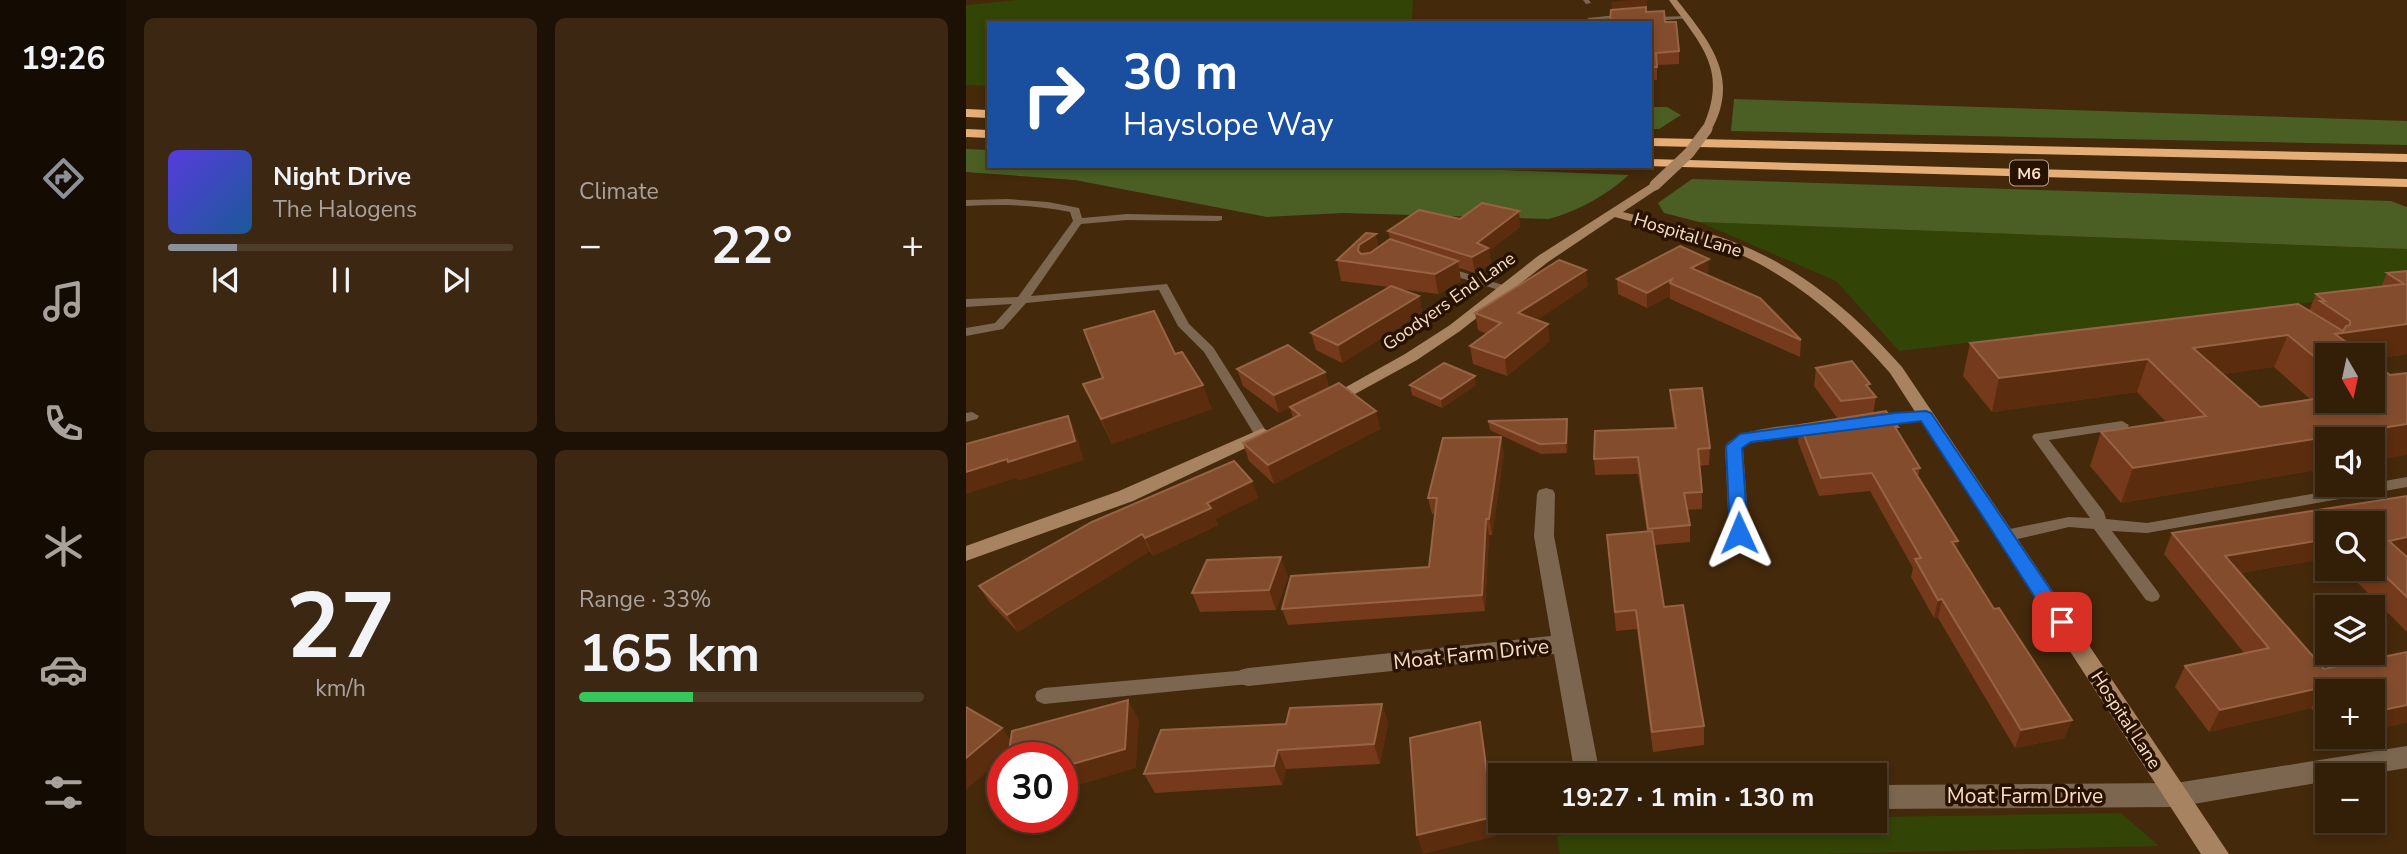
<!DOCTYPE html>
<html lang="en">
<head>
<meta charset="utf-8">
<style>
	body { margin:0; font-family:"Nunito Sans",sans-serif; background:#3b2712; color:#f1f3f6; height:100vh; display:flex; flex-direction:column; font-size:26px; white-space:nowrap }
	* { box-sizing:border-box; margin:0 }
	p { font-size:23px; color:#a9a29c }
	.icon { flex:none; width:38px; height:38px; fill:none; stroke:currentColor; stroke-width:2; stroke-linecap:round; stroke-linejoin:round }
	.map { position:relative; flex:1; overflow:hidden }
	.drawer { display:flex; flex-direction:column; gap:18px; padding:18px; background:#1c1104; width:840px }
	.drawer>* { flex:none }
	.hud { position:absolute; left:21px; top:21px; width:665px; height:147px; border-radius:0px; box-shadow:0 4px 10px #0003,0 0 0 2px #4e3d29; background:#1a4fa0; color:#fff; overflow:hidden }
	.needle { width:46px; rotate:171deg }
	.fabs { position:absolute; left:1349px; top:343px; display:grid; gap:14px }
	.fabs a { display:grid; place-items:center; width:70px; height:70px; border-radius:0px; background:#331f08; box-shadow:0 4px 10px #0003,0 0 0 2px #4e3d29; font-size:35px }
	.speed { position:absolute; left:21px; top:742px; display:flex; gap:14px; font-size:35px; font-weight:700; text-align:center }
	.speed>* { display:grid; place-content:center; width:91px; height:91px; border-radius:50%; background:#331f08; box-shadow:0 4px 10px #0003,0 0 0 2px #4e3d29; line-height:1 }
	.speed .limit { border:10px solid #d22; background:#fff; color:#111 }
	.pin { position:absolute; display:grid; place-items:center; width:60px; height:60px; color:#fff; margin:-30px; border-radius:14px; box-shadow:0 4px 10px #0006 }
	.me { position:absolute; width:77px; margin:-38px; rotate:359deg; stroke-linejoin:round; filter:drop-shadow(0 0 5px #0008) }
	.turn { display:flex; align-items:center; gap:24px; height:147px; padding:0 21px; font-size:32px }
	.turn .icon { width:91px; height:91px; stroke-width:2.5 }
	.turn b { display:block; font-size:49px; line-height:60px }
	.big { font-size:52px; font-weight:700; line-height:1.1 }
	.drawer .card { flex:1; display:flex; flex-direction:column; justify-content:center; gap:10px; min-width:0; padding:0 24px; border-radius:10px; background:#3b2712 }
	.drawer .dial { align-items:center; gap:0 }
	.dial b { font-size:91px; line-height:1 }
	.song { display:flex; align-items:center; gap:21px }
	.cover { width:84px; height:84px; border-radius:10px; background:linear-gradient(135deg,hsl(250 70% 55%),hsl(210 70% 35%)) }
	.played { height:7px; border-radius:4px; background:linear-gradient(90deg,#8c9099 20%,#4e3d29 20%) }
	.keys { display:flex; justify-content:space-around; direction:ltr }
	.heat { display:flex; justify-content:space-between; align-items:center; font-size:38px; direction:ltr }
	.charge { height:10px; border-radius:5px; background:linear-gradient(90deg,#34c759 33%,#4e3d29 0) }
	.drawer .tiles { flex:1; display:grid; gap:18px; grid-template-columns:repeat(2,1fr) }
	.trip { position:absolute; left:522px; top:763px; width:399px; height:70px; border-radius:0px; background:#331f08; box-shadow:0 4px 10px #0003,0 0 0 2px #4e3d29; font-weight:700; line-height:70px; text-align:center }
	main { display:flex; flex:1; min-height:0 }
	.tabs { display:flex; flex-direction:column; width:126px; justify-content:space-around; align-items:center; background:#140c03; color:#a9a29c }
	.tabs .icon { width:49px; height:49px }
	.tabs .active { color:#8c9099 }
	.tabs b { font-size:32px; color:#f1f3f6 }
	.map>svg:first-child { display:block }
	.green { fill:#324406 }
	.forest { fill:#4b5f24 }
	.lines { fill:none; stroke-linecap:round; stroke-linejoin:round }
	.lane { fill:#7c6650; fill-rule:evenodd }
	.street { fill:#7c6650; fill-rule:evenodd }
	.secondary { fill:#a78361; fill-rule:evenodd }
	.highway { fill:#e6ae77; fill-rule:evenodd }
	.secondary-bridge { stroke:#a78361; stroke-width:11 }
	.wall { fill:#753a1b; fill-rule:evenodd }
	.shaded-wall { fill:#5b2c0d }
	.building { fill:#834c2d; stroke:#966344; stroke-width:2 }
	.route { fill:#1a73e8; stroke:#114b97; stroke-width:2 }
	.labels { text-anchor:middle; stroke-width:7; stroke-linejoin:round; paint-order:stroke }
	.shield { fill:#271200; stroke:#bba188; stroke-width:2 }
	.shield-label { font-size:16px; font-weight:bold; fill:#fbdec3 }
	.street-label { font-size:18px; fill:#fbdec3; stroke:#271200 }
	.near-street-label { font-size:21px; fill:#fbdec3; stroke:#271200 }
</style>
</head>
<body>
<main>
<nav class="tabs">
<b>19:26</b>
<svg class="icon active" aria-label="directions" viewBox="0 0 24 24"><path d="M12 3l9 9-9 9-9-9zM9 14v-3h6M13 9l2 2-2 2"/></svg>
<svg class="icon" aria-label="music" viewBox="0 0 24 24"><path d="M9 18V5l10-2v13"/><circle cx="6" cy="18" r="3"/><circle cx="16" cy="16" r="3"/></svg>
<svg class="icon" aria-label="phone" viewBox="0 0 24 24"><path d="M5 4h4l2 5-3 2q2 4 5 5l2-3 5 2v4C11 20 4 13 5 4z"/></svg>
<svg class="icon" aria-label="climate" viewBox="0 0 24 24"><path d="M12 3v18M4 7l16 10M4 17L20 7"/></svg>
<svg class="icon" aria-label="car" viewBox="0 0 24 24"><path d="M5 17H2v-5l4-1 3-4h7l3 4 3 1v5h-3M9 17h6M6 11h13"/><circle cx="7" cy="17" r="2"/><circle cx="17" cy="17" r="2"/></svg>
<svg class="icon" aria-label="filters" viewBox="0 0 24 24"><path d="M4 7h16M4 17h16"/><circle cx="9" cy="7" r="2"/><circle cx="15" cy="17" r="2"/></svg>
</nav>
<section class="drawer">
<div class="tiles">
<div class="card">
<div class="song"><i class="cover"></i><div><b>Night Drive</b><p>The Halogens</p></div></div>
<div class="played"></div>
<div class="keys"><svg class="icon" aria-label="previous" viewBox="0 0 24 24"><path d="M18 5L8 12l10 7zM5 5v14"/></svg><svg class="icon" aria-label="pause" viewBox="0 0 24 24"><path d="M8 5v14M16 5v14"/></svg><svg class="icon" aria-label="next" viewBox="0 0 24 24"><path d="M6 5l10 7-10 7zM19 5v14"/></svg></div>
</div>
<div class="card"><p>Climate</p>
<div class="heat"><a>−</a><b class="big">22°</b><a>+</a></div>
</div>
<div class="card dial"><b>27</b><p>km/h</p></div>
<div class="card"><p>Range · 33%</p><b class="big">165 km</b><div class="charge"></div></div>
</div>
</section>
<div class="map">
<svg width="1441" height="854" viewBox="0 0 1441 854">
	<rect width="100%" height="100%" fill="#44290b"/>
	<g class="green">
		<path d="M50 0H447L446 23H23V86L0 85V5Z"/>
		<path d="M733 222 1441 249V291L933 351 870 281Z"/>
		<path d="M1155 813 1193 846 856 854H594L591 836 744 821H908V817Z"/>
	</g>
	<g class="forest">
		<path d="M768 99 1441 121V145L765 131Z"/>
		<path d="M684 107H701L715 115 693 129H684Z"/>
		<path d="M0 149 23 150V166H436L663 175C639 196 614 210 583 219L377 213 301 217 109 180 0 172Z"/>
		<path d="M726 179 1425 201 1441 207V249L733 222 698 213 692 203Z"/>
	</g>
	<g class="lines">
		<g class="lane">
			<path d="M617 0H623L625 3 620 4Z"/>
			<path d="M662 14 664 17 624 20 621 18Z"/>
			<path d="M681 14 690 17 721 16 724 18 689 21 681 16Z"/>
			<path d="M41 199 82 202 113 208 116 218 161 214 256 216V220L252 221 161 220 115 224 65 296 201 284 223 324 247 347 302 434 300 437H290L238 352 212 326 193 290 60 303 37 329 0 336V328L29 323 46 304 0 307V299L52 297 107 221 104 212C70 205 35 204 0 206V200Z"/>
			<path d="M477 266 543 287 545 289 539 292 473 271 471 269Z"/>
			<path d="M6 412 13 416 11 419 0 422V413Z"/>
			<path d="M1156 421 1163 425 1161 428 1083 440 1138 512 1140 519 1181 523 1441 477V487L1181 533 1146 531 1192 592 1194 596 1192 600 1186 602 1180 600 1128 529 1103 527 1039 542 1033 540 1031 536 1033 532 1039 530 1103 517 1124 518 1068 440 1066 437 1068 434Z"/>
			<path d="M282 670 289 672 291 677 289 682 282 684 78 704 71 701 69 696 71 691 78 688Z"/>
		</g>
		<g class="street">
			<path d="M960 411 969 416 966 420 904 426 895 421 904 416Z"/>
			<path d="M856 422 865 427 862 431 785 443 777 448 783 533 780 538H766L763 533 759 446C774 426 831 425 856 422Z"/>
			<path d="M580 488 587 490 589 494 588 536 634 775H609L588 654 282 686 274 684 270 677 274 670 282 668 585 636 568 536 571 494 573 490Z"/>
			<path d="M1441 746V768L1397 775H1362V781L1210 807 908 809V785L1210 783Z"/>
		</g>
		<g class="secondary">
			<path d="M703 0H711C744 42 775 78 745 131L736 129C763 71 736 46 703 0Z"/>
			<path d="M689 181 693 182V188L657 212C686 220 716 225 745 234 823 258 883 307 936 367L1263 854H1235L924 373C872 313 813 265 738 240 709 231 678 225 649 217L582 262 494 331 451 360 369 405 363 406 355 401 439 354 484 325 572 256Z"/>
			<path d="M297 428 306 433 303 437 167 501 0 561V546L153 491Z"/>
		</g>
		<g class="highway">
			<path d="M0 109 23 110V118L0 117Z"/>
			<path d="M0 129 23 130V138L0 137Z"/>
			<path d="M684 138 1441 154V162L684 146Z"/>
			<path d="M684 159 1441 179V187L680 166H684Z"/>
		</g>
		<path class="secondary-bridge" d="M689 185 723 153 741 129"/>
	</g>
	<g class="wall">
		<path d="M645 10 680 12 699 22 713 51V64L691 65V80H684V23H644Z"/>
		<path d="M494 219 554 227 523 251 525 264 509 273 493 268 495 281 472 294 434 289 453 296 456 313 376 363 350 350 345 333 423 287 375 281 371 260 413 247 424 239 422 231Z"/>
		<path d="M1441 271V354L1407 359 1362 355V468L1155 503 1124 466 1135 432 1200 422 1171 392 1026 412 997 376 1004 343 1343 311 1350 294 1415 287 1421 273ZM1308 367 1344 399 1294 407 1257 374Z"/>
		<path d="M742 274 740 275 835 340 834 357 704 299V296L681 308 652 294 651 279Z"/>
		<path d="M622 286 571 320 584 341 541 376 507 364 504 346 521 334 512 330 509 313Z"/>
		<path d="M209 354 246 409 146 444 117 384Z"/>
		<path d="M850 368 903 389 910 397 907 414 931 431 954 468 952 477 992 541 991 549 1099 738 1049 748 972 618H968L945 577 947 568 904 491 853 496 832 442 834 425 872 419 848 386Z"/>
		<path d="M271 369 359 372 363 388 410 411 414 429 308 484 283 461 277 443 327 418 324 408 313 413 277 386Z"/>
		<path d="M444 385H510L476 408 446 395Z"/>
		<path d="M704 390 744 448 743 465 733 466 736 492V509L721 510 724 525V542L689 545 698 607 738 726V745L687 752 671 629 650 631 641 535 681 532 672 474 629 475 628 459 708 428 705 406Z"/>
		<path d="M522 421 602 428 601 453 575 454 524 430Z"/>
		<path d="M538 453 526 535H523L519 611 322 625 316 609 463 567 469 514H466L462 498Z"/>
		<path d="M286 481 292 498 249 519 252 525 187 556 184 551 52 632 24 603 13 586Z"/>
		<path d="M1441 496V556H1440L1441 557V632L1378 569H1407V523H1362V558L1274 573 1358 669 1407 691H1362V727L1345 708 1243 732 1209 687 1219 666 1278 653 1198 554 1206 533Z"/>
		<path d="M322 576 310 610 234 612 226 593Z"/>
		<path d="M416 704 422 723 414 764 320 769 316 785 189 793 178 774 320 724Z"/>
	</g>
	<g class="shaded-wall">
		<path d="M663 0H681V10L646 13 645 2Z"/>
		<path d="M553 211 554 227 523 251 525 264 509 273 506 257 511 243Z"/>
		<path d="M410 234 414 254 398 265 392 251 393 245Z"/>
		<path d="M743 259 742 274 725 284V268Z"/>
		<path d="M492 261 495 281 472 294 469 274Z"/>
		<path d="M620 270 622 286 555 331 552 313Z"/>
		<path d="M706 279 704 283V296L681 308V293Z"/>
		<path d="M453 296 456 313 376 363 372 345Z"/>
		<path d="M582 324 584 341 541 376 539 358Z"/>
		<path d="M1441 324V354L1407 359V355H1362L1369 334Z"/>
		<path d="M1322 335 1308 367 1215 380 1227 348Z"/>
		<path d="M1182 359 1171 392 1026 412 1033 378Z"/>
		<path d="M359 372 363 390 313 413 308 395Z"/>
		<path d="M509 376 510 385 476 408 475 399Z"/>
		<path d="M237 385 246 409 146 444 135 419Z"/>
		<path d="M410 411 414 429 308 484 302 465Z"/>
		<path d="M102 416 110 434 118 460 52 481 51 478 0 494V472Z"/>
		<path d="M601 419 602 428 601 453 600 443Z"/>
		<path d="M1441 424V455L1407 461V439H1362V468L1155 503 1167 468Z"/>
		<path d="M535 437 538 453 526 535 523 519Z"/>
		<path d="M286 481 292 498 249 519 252 525 187 556 179 538 241 503Z"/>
		<path d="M520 519 523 535 519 611 516 595Z"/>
		<path d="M176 534 184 551 52 632 41 615Z"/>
		<path d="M1441 537V556L1410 561 1423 541Z"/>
		<path d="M1362 539V558L1249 577 1259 556Z"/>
		<path d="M992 541 988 559 986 542Z"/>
		<path d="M315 557 322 576 310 610 303 590Z"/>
		<path d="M976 599 972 618H968L972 600Z"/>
		<path d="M1358 687 1345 708 1243 732 1254 710Z"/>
		<path d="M162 700 173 720 170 768 96 790V767Z"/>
		<path d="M416 704 422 723 414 764 408 744Z"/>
		<path d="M1441 705V723L1407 730V712Z"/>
		<path d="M1106 720 1099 738 1049 748 1055 730Z"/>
		<path d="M514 722 518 742 531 836 457 854 451 835Z"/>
		<path d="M36 728 50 747 0 790V758Z"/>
		<path d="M312 750 320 769 316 785 308 766Z"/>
	</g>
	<g class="building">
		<path d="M680 7V12L698 11 699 22H710L713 51 690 53 691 67H684V23L644 22 645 10Z"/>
		<path d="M516 203 553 211 511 243 522 248 506 257 422 231 453 210 494 219Z"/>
		<path d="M400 233 410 234 393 245 392 251 395 254 404 253 424 239 492 261 469 274 371 260Z"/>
		<path d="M714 246 743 259 725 268 794 298 835 340 704 283 706 279 681 293 651 279Z"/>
		<path d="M593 260 620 270 552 313 582 324 539 358 504 346 535 323 509 313Z"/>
		<path d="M1441 271V324L1369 334 1398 355H1362V368L1322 335 1227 348 1294 407 1362 397V401H1407V362L1424 375 1441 373V424L1167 468 1135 432 1240 416 1182 359 1033 378 1004 343 1332 304 1377 331 1380 326 1384 325V321L1354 301H1359L1350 294 1438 284 1421 273Z"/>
		<path d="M425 286 453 296 372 345 345 333Z"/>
		<path d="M188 311 209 354 216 352 237 385 135 419 117 384 137 378 118 330Z"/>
		<path d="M322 345 359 372 308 395 271 369Z"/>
		<path d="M886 361 904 384 900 385 910 397 875 401 850 368Z"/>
		<path d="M478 363 509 376 475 399 444 385Z"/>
		<path d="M373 383 410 411 302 465 277 443 334 415 324 407Z"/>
		<path d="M736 388 744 448 732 449 736 492 718 493 724 525 682 529 672 457 628 459 629 431 710 428 704 390Z"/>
		<path d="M920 411 932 427H929L954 468 947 469 992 541 986 542 1028 609 1033 608 1106 720 1055 730 976 599 972 600 949 559 955 558 906 473 855 478 834 425Z"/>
		<path d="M102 416 109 441 42 462 41 459 0 472V444Z"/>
		<path d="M601 419 600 443 574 444 522 421Z"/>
		<path d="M535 437 523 519H520L516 595 316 609 325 576 463 567 471 498H462L477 438Z"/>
		<path d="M268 461 286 481 241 503 245 508 179 538 176 534 41 615 13 586 126 522Z"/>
		<path d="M1441 496V537L1423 541 1441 557V597L1407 564V523H1362V539L1259 556 1358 669 1441 652V705L1407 712V691H1362L1358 687 1254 710 1219 666 1303 648 1206 533Z"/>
		<path d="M686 531 698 607 717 605 738 726 686 732 670 610 649 612 641 535Z"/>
		<path d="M315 557 303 590 226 593 241 560Z"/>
		<path d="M162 700 159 749 96 767V758H42L46 731Z"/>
		<path d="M416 704 408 744 312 750 308 766 178 774 195 730 320 724 324 708Z"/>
		<path d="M0 707 36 728 0 758Z"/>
		<path d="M514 722 527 817 451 835 444 738Z"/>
	</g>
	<path class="route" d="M960 411 965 413 1103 617 1106 622 1103 628 1096 630 1089 628 955 421 785 442 776 448 782 533 780 538H767L764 533 760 446 774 434 929 413Z"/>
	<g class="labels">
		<rect class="shield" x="1044" y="160.5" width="38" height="25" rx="5"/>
		<g class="shield-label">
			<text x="1063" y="179">M6</text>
		</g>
		<g class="street-label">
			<text transform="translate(722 235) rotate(17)" y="6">Hospital Lane</text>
			<text transform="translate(483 301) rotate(-35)" y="6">Goodyers End Lane</text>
			<text transform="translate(1160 720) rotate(57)" y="6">Hospital Lane</text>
		</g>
		<g class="near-street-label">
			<text transform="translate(505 654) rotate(-6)" y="7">Moat Farm Drive</text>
			<text x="1059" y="803">Moat Farm Drive</text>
		</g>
	</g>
</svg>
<div class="fabs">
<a><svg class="needle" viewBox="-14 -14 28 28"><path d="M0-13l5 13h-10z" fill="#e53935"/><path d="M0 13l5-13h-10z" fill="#a9a29c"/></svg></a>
<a><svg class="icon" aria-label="sound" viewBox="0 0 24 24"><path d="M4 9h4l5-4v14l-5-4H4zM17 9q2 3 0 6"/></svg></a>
<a><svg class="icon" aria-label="search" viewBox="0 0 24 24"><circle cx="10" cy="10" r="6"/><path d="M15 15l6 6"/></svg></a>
<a><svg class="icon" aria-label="layers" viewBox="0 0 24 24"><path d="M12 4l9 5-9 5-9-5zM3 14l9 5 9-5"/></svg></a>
<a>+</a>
<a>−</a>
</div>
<div class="speed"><div class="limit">30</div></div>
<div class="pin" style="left:1096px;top:622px;background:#d93025"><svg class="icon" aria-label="arrive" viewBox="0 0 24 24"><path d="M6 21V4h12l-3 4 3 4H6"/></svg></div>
<svg class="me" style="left:773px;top:533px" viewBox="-20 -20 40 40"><path d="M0-17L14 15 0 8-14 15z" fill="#1a73e8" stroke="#fff" stroke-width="4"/></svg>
<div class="trip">19:27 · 1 min · 130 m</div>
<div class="hud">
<div class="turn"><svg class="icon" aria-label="right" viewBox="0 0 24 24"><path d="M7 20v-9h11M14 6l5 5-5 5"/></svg><div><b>30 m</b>Hayslope Way</div></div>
</div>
</div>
</main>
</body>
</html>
